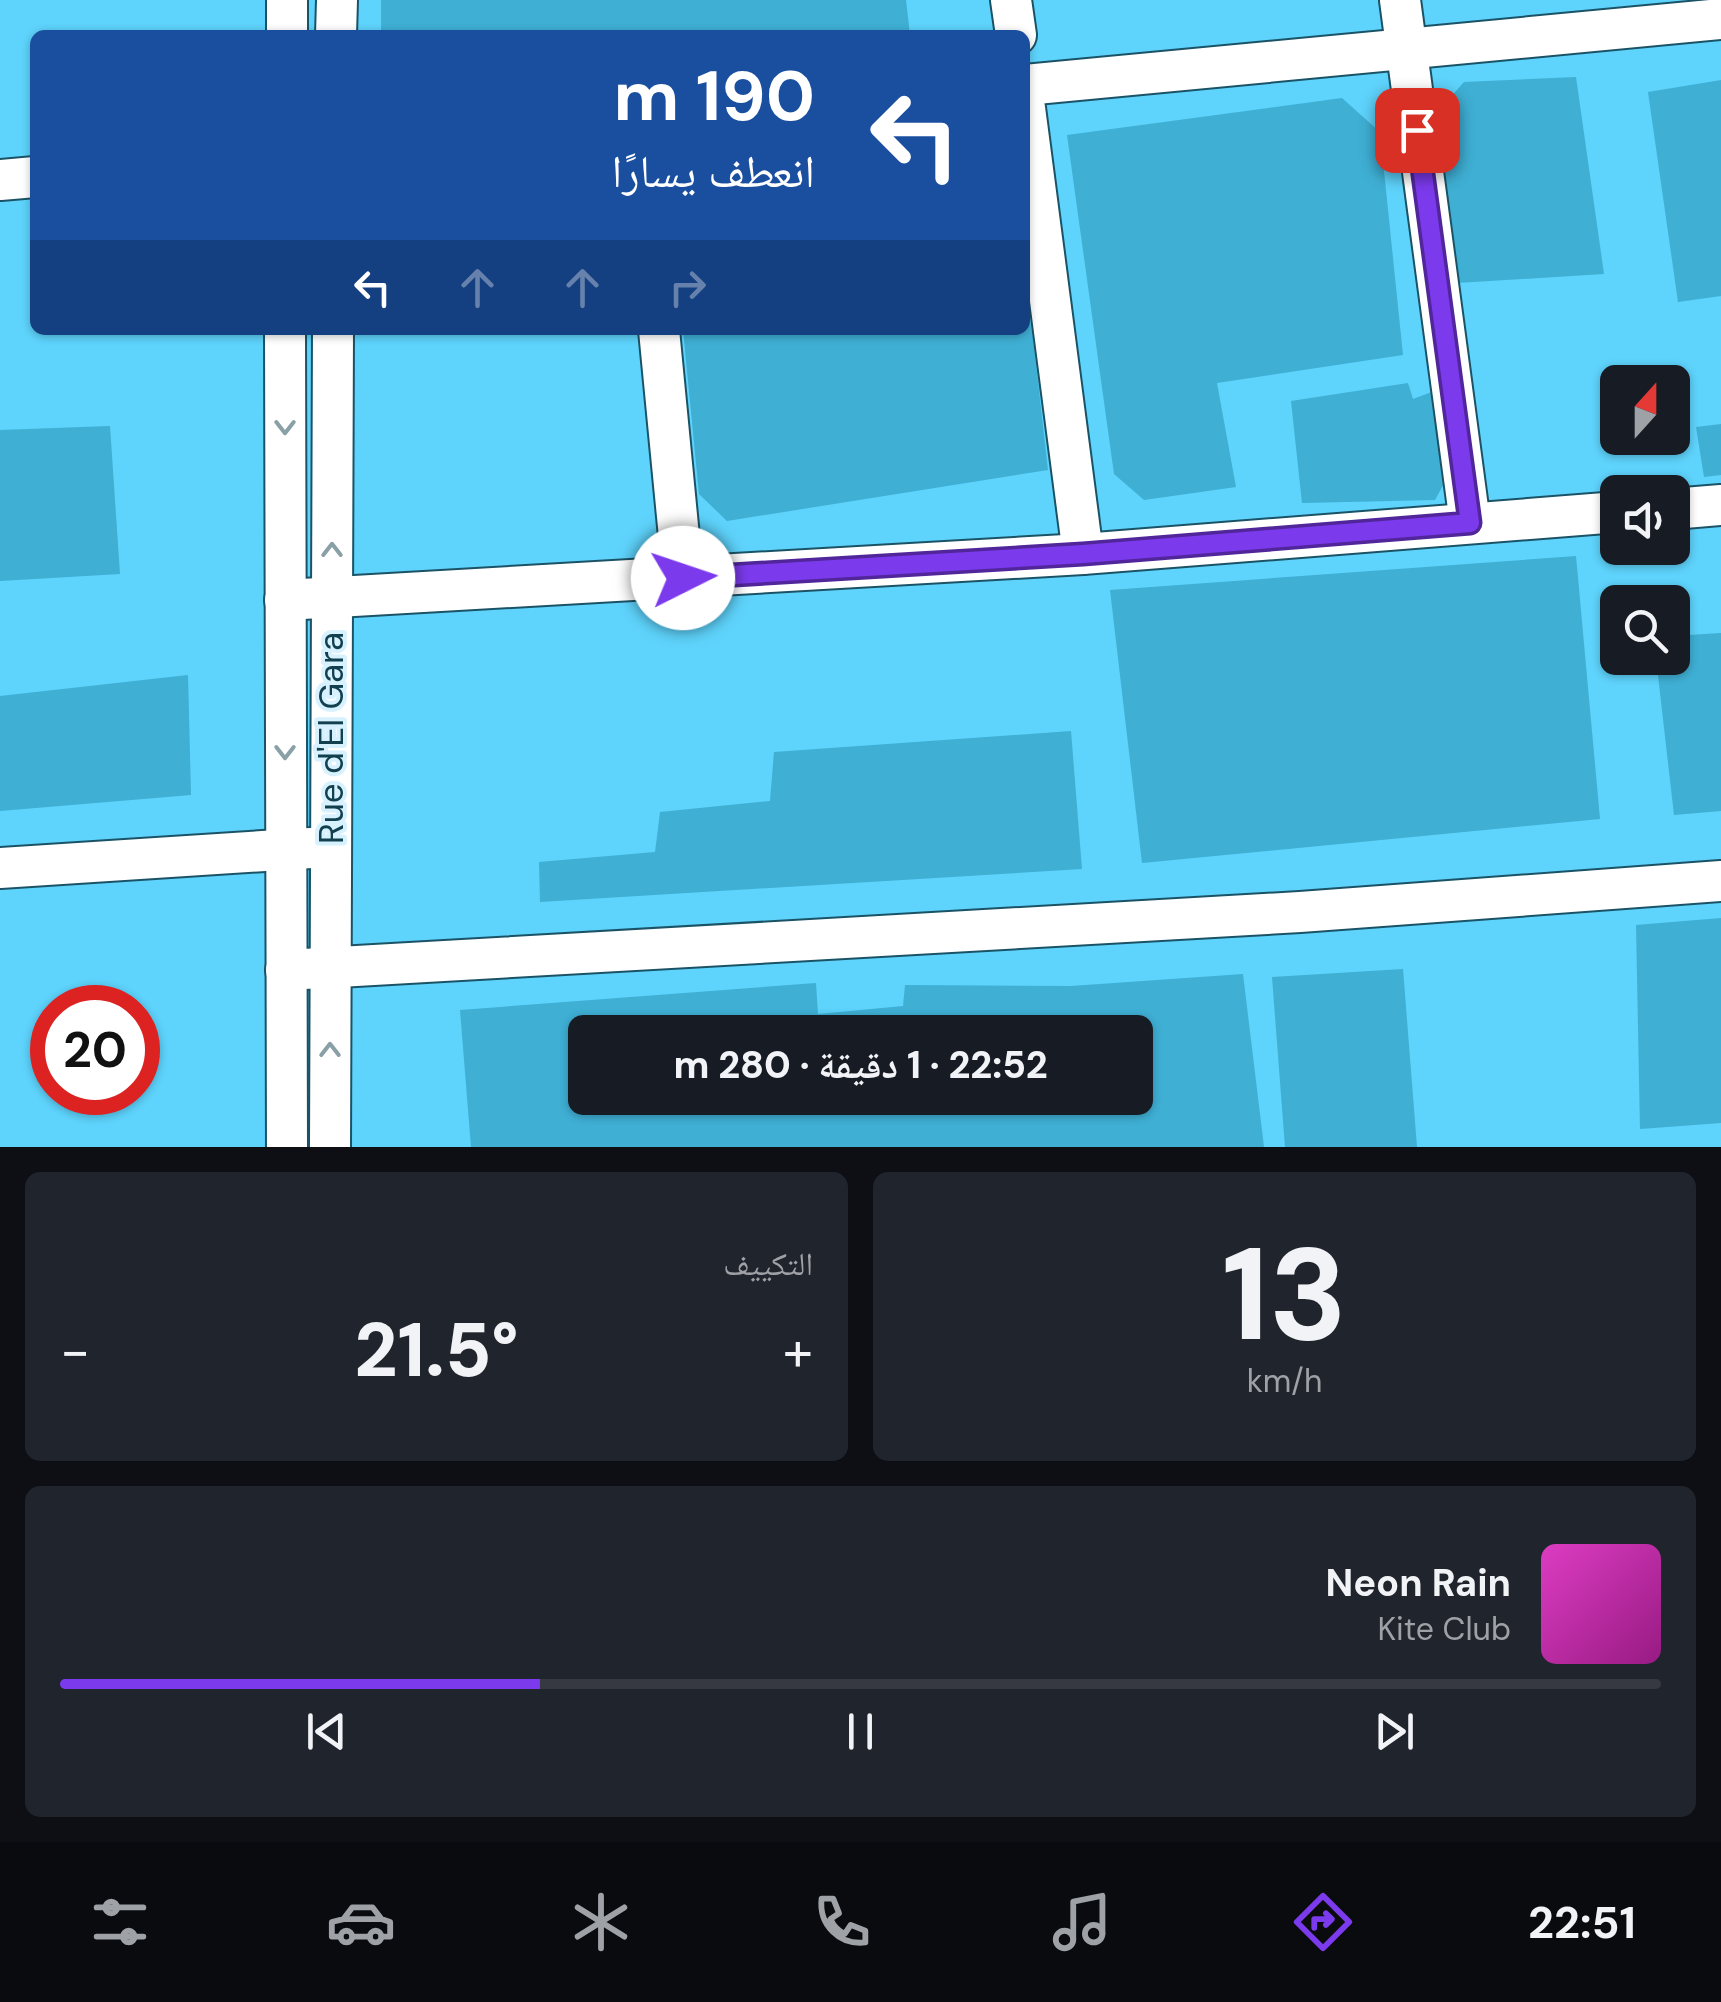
<!DOCTYPE html>
<html lang="ar">
<head>
<meta charset="utf-8">
<style>
	body { margin:0; font-family:"DM Sans","Noto Naskh Arabic",sans-serif; background:#20242c; color:#f1f3f6; direction:rtl; height:100vh; display:flex; flex-direction:column; font-size:38px; white-space:nowrap }
	* { box-sizing:border-box; margin:0 }
	p { font-size:32px; color:#9ea1a6 }
	.icon { flex:none; width:55px; height:55px; fill:none; stroke:currentColor; stroke-width:2; stroke-linecap:round; stroke-linejoin:round }
	.map { position:relative; height:1147px; overflow:hidden; direction:ltr }
	.details { display:flex; flex-direction:column; gap:25px; padding:25px; background:#0d0f14; flex:1 }
	.details>* { flex:none }
	.hud { position:absolute; left:30px; top:30px; width:1000px; height:305px; border-radius:15px; box-shadow:0 2px 8px #0004; direction:rtl; background:#1a4fa0; color:#fff; overflow:hidden }
	.needle { width:65px; rotate:21deg }
	.fabs { position:absolute; left:1600px; top:365px; display:grid; gap:20px }
	.fabs a { display:grid; place-items:center; width:90px; height:90px; border-radius:15px; background:#171b24; box-shadow:0 2px 8px #0004; font-size:50px }
	.speed { position:absolute; left:30px; top:985px; display:flex; gap:20px; font-size:50px; font-weight:700; text-align:center }
	.speed>* { display:grid; place-content:center; width:130px; height:130px; border-radius:50%; background:#171b24; box-shadow:0 2px 8px #0004; line-height:1 }
	.speed .limit { border:15px solid #d22; background:#fff; color:#111 }
	.pin { position:absolute; display:grid; place-items:center; width:85px; height:85px; color:#fff; margin:-42px; border-radius:20px; box-shadow:0 5px 15px #0006 }
	.me { position:absolute; width:110px; margin:-55px; rotate:86deg; stroke-linejoin:round; filter:drop-shadow(0 0 8px #0008) }
	.turn { display:flex; align-items:center; gap:35px; height:210px; padding:0 50px; font-size:45px }
	.turn .icon { width:130px; height:130px; stroke-width:2.5 }
	.turn b { display:block; font-size:70px; line-height:85px }
	.lanes { display:flex; align-items:center; height:95px; padding:0 50px; background:#0003; justify-content:center; gap:50px; direction:ltr }
	.lanes .off { opacity:.35 }
	.big { font-size:75px; font-weight:800; line-height:1.1 }
	.details .card { flex:1; display:flex; flex-direction:column; justify-content:center; gap:15px; min-width:0; padding:0 35px; border-radius:15px; background:#20242c }
	.details .dial { align-items:center; gap:0 }
	.dial b { font-size:130px; line-height:1 }
	.song { display:flex; align-items:center; gap:30px }
	.cover { width:120px; height:120px; border-radius:15px; background:linear-gradient(135deg,hsl(310 70% 55%),hsl(310 70% 35%)) }
	.played { height:10px; border-radius:5px; background:linear-gradient(90deg,#7c3aed 30%,#363941 30%) }
	.keys { display:flex; justify-content:space-around; direction:ltr }
	.heat { display:flex; justify-content:space-between; align-items:center; font-size:55px; direction:ltr }
	.details .tiles { flex:1; display:grid; gap:25px; grid-template-columns:1fr 1fr }
	.card:last-child { grid-column:span 2 }
	.trip { position:absolute; left:568px; top:1015px; width:585px; height:100px; border-radius:15px; background:#171b24; box-shadow:0 2px 8px #0004; font-weight:800; line-height:100px; text-align:center; direction:rtl }
	.menu { display:flex; height:160px; justify-content:space-around; align-items:center; background:#090b0e; color:#9ea1a6 }
	.menu .icon { width:70px; height:70px }
	.menu .on { color:#7c3aed }
	.menu b { font-size:45px; color:#f1f3f6 }
	.map>svg:first-child { display:block }
	.built { fill:#5ed3fc; fill-rule:evenodd }
	.building { fill:#3fafd4; fill-rule:evenodd }
	.lines { fill:none; stroke-linecap:round; stroke-linejoin:round }
	.minor-casing { stroke:#1b5366; stroke-width:44 }
	.minor { stroke:#fff; stroke-width:40 }
	.oneway { stroke:#89a0a7 }
	.route-casing { stroke:#51269a; stroke-width:25 }
	.route { stroke:#7c3aed; stroke-width:18 }
	.labels { text-anchor:middle; stroke-width:8; stroke-linejoin:round; paint-order:stroke }
	.street-label { font-size:35px; fill:#13404f; stroke:#d7f2fe }
</style>
</head>
<body>
<div class="map">
<svg width="1721" height="1147" viewBox="0 0 1721 1147">
	<rect width="100%" height="100%" fill="#8bd9f7"/>
	<path class="built" d="M0 0H1721V1147H0ZM35 35H1025V330H35ZM1618 382H1672V438H1618ZM1618 492H1672V548H1618ZM1618 602H1672V658H1618ZM52 1008H138V1092H52ZM585 1032H1135V1098H585Z"/>
	<g class="building">
		<path d="M381 0H906L910 35H381Z"/>
		<path d="M1576 77 1604 274 1457 283 1431 119 1464 82Z"/>
		<path d="M1721 80V296L1678 302 1648 92Z"/>
		<path d="M1342 98 1380 132 1403 355 1217 383 1236 487 1144 500 1114 474 1067 135Z"/>
		<path d="M1025 298 1033 337 1048 470 727 521 699 494 683 330H1025Z"/>
		<path d="M1408 383 1413 399 1437 390 1446 480 1435 500 1302 503 1291 401Z"/>
		<path d="M1721 424V475L1704 477 1696 427Z"/>
		<path d="M110 426 120 574 0 581V430Z"/>
		<path d="M1576 556 1600 819 1142 863 1110 590Z"/>
		<path d="M1721 633V811L1674 815 1656 658H1672V636Z"/>
		<path d="M188 675 191 795 0 811V696Z"/>
		<path d="M1071 731 1082 869 540 902 539 862 655 852 660 812 770 801 774 752Z"/>
		<path d="M1721 918V1123L1640 1129 1636 925Z"/>
		<path d="M1403 969 1417 1147H1285L1272 977Z"/>
		<path d="M1243 974 1264 1147H471L460 1010 816 983 818 1014 903 1006 905 985 1071 986ZM585 1032H1135V1098H585Z"/>
	</g>
	<g class="lines">
		<g class="minor-casing">
			<g id="minor">
				<path d="M1011 0 1016 35"/>
				<path d="M1400 0 1470 523"/>
				<path d="M287 35V0"/>
				<path d="M336 35 337 0"/>
				<path d="M1025 85 1721 19"/>
				<path d="M1025 108 1083 554"/>
				<path d="M0 180 35 177"/>
				<path d="M285 330 287 1147"/>
				<path d="M659 330 683 578"/>
				<path d="M1672 509 1721 505"/>
				<path d="M285 600 1083 554 1618 512"/>
				<path d="M0 868 311 848"/>
				<path d="M286 970 1300 912 1721 881"/>
				<path d="M330 1147 333 330"/>
			</g>
		</g>
		<use href="#minor" class="minor"/>
	</g>
	<defs><path id="oneway-chevron" d="M-2-3.5L2.5 0L-2 3.5" fill="none" stroke-width="1.6" stroke-linecap="round" stroke-linejoin="round" transform="scale(2.5)"/></defs>
	<g class="oneway">
		<use href="#oneway-chevron" transform="translate(285 427) rotate(90)"/>
		<use href="#oneway-chevron" transform="translate(332 550) rotate(-90)"/>
		<use href="#oneway-chevron" transform="translate(285 752) rotate(90)"/>
		<use href="#oneway-chevron" transform="translate(330 1050) rotate(-90)"/>
	</g>
	<g class="lines">
		<g class="route-casing">
			<path id="route" d="M683 578 1083 554 1470 523 1417 130"/>
		</g>
		<use href="#route" class="route"/>
	</g>
	<g class="labels">
		<g class="street-label">
			<text transform="translate(331 738) rotate(-90)" y="12">Rue d'El Gara</text>
		</g>
	</g>
</svg>
<div class="fabs">
<a><svg class="needle" viewBox="-14 -14 28 28"><path d="M0-13l5 13h-10z" fill="#e53935"/><path d="M0 13l5-13h-10z" fill="#9ea1a6"/></svg></a>
<a><svg class="icon" aria-label="sound" viewBox="0 0 24 24"><path d="M4 9h4l5-4v14l-5-4H4zM17 9q2 3 0 6"/></svg></a>
<a><svg class="icon" aria-label="search" viewBox="0 0 24 24"><circle cx="10" cy="10" r="6"/><path d="M15 15l6 6"/></svg></a>
</div>
<div class="speed"><div class="limit">20</div></div>
<div class="pin" style="left:1417px;top:130px;background:#d93025"><svg class="icon" aria-label="arrive" viewBox="0 0 24 24"><path d="M6 21V4h12l-3 4 3 4H6"/></svg></div>
<svg class="me" style="left:683px;top:578px" viewBox="-20 -20 40 40"><circle r="19" fill="#fff"/><path d="M0-13L10 11 0 6-10 11z" fill="#7c3aed"/></svg>
<div class="trip">22:52 · 1 دقيقة · 280 m</div>
<div class="hud">
<div class="turn"><svg class="icon" aria-label="left" viewBox="0 0 24 24"><path d="M17 20v-9H6M10 6l-5 5 5 5"/></svg><div><b>190 m</b>انعطف يسارًا</div></div>
<div class="lanes"><svg class="icon" aria-label="left" viewBox="0 0 24 24"><path d="M17 20v-9H6M10 6l-5 5 5 5"/></svg><svg class="icon off" aria-label="ahead" viewBox="0 0 24 24"><path d="M12 20V5M6 11l6-6 6 6"/></svg><svg class="icon off" aria-label="ahead" viewBox="0 0 24 24"><path d="M12 20V5M6 11l6-6 6 6"/></svg><svg class="icon off" aria-label="right" viewBox="0 0 24 24"><path d="M7 20v-9h11M14 6l5 5-5 5"/></svg></div>
</div>
</div>
<section class="details">
<div class="tiles">
<div class="card dial"><b>13</b><p>km/h</p></div>
<div class="card"><p>التكييف</p>
<div class="heat"><a>−</a><b class="big">21.5°</b><a>+</a></div>
</div>
<div class="card">
<div class="song"><i class="cover"></i><div><b>Neon Rain</b><p>Kite Club</p></div></div>
<div class="played"></div>
<div class="keys"><svg class="icon" aria-label="previous" viewBox="0 0 24 24"><path d="M18 5L8 12l10 7zM5 5v14"/></svg><svg class="icon" aria-label="pause" viewBox="0 0 24 24"><path d="M8 5v14M16 5v14"/></svg><svg class="icon" aria-label="next" viewBox="0 0 24 24"><path d="M6 5l10 7-10 7zM19 5v14"/></svg></div>
</div>
</div>
</section>
<nav class="menu">
<b>22:51</b>
<svg class="icon on" aria-label="directions" viewBox="0 0 24 24"><path d="M12 3l9 9-9 9-9-9zM9 14v-3h6M13 9l2 2-2 2"/></svg>
<svg class="icon" aria-label="music" viewBox="0 0 24 24"><path d="M9 18V5l10-2v13"/><circle cx="6" cy="18" r="3"/><circle cx="16" cy="16" r="3"/></svg>
<svg class="icon" aria-label="phone" viewBox="0 0 24 24"><path d="M5 4h4l2 5-3 2q2 4 5 5l2-3 5 2v4C11 20 4 13 5 4z"/></svg>
<svg class="icon" aria-label="climate" viewBox="0 0 24 24"><path d="M12 3v18M4 7l16 10M4 17L20 7"/></svg>
<svg class="icon" aria-label="car" viewBox="0 0 24 24"><path d="M5 17H2v-5l4-1 3-4h7l3 4 3 1v5h-3M9 17h6M6 11h13"/><circle cx="7" cy="17" r="2"/><circle cx="17" cy="17" r="2"/></svg>
<svg class="icon" aria-label="filters" viewBox="0 0 24 24"><path d="M4 7h16M4 17h16"/><circle cx="9" cy="7" r="2"/><circle cx="15" cy="17" r="2"/></svg>
</nav>
</body>
</html>
